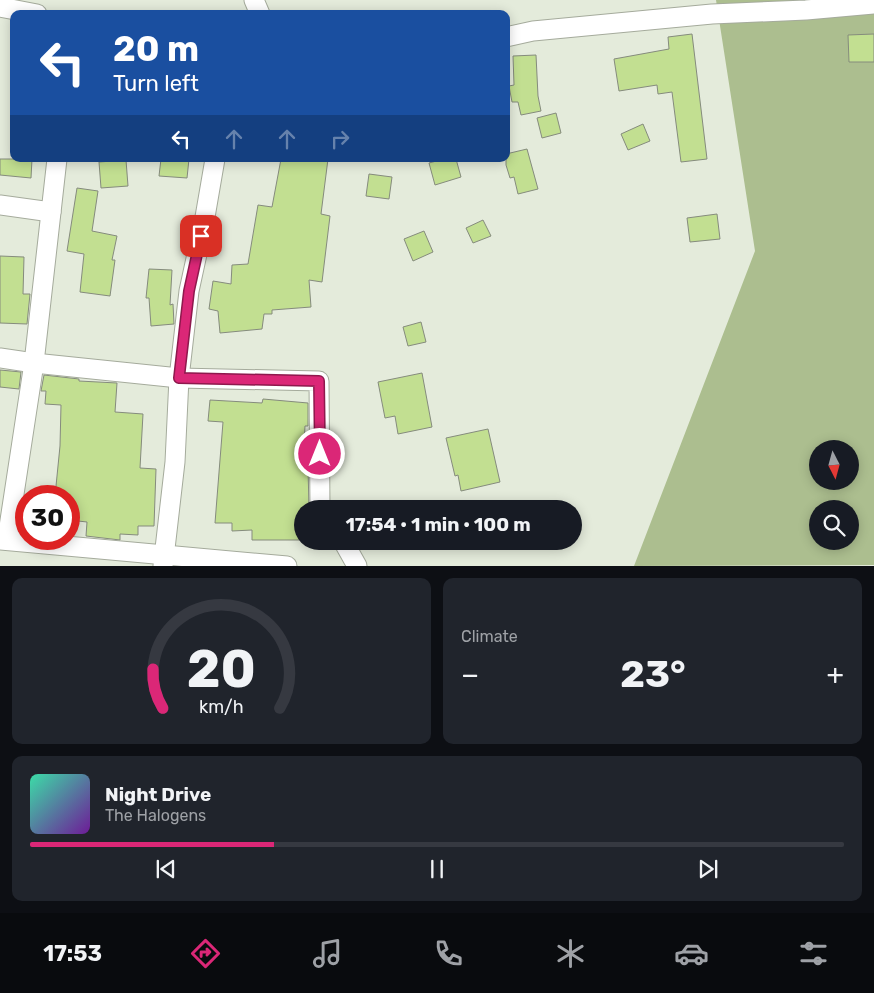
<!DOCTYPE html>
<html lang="en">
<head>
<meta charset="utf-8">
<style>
	body { margin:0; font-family:Rubik,sans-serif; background:#20242c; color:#f1f3f6; height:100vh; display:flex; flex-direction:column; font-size:19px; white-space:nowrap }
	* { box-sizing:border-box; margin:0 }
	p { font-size:16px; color:#9ea1a6 }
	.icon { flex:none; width:28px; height:28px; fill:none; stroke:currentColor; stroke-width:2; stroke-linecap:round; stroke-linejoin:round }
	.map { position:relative; height:566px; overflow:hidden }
	.drawer { display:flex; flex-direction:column; gap:12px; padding:12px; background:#0d0f14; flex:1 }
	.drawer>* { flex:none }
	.top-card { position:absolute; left:10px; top:10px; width:500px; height:152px; border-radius:10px; box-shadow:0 2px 12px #0003; background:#1a4fa0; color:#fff; overflow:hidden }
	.needle { width:32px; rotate:174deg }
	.buttons { position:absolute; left:809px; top:440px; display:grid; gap:10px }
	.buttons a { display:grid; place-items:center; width:50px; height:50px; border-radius:50%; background:#171b24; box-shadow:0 2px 12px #0003; font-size:25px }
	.speed { position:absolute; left:15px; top:485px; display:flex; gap:10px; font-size:25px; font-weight:700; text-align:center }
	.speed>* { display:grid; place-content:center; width:65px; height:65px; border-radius:50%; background:#171b24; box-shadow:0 2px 12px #0003; line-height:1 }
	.speed .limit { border:8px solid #d22; background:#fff; color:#111 }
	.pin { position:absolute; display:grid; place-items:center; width:42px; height:42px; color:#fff; margin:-21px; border-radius:10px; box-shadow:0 2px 8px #0006 }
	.me { position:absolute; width:55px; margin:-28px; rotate:0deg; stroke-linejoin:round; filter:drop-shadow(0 0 4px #0008) }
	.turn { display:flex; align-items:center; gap:18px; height:105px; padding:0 20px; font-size:22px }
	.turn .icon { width:65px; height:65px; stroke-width:2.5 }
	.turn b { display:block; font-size:35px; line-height:42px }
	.lanes { display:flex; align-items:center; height:48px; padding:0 20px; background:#0003; justify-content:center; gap:25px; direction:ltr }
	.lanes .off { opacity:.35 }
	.big { font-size:38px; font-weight:700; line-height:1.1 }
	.drawer .card { flex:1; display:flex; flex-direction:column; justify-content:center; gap:8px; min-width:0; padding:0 18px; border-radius:10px; background:#20242c }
	.drawer .dial { align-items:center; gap:0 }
	.dial svg { height:130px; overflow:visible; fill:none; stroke:#363941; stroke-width:7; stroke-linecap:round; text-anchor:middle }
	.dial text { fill:#f1f3f6; stroke:none }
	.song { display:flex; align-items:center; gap:15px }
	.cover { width:60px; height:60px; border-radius:8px; background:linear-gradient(135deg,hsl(160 70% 55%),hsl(280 70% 35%)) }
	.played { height:5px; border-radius:2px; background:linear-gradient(90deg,#db2777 30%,#363941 30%) }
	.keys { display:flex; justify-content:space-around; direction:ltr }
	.heat { display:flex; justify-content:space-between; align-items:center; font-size:28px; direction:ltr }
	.drawer .tiles { flex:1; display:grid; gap:12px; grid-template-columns:1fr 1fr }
	.card:last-child { grid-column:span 2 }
	.trip { position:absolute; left:294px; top:500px; width:288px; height:50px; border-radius:25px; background:#171b24; box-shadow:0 2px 12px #0003; font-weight:700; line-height:50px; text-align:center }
	.tab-bar { display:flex; height:80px; justify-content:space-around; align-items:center; background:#090b0e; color:#9ea1a6 }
	.tab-bar .icon { width:35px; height:35px }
	.tab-bar .selected { color:#db2777 }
	.tab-bar b { font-size:22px; color:#f1f3f6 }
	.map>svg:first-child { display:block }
	.green { fill:#acbe8f; fill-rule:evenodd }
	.building { fill:#c2df91; stroke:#858b7d }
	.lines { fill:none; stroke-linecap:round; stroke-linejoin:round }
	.street-casing { stroke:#a5ab9c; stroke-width:21 }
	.street { stroke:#fff; stroke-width:19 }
	.route-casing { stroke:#8e194d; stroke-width:12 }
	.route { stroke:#db2777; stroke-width:9 }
</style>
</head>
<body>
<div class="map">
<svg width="874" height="566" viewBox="0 0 874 566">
	<rect width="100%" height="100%" fill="#e4ebdb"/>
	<path class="green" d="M716 0H874V565L634 566 755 251ZM818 449H850V481H818ZM818 509H850V541H818Z"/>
	<g class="building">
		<path d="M692 34 707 159 681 162 672 92 658 94 657 85 619 91 614 59 669 49 668 37Z"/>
		<path d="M874 34V62H849L848 35Z"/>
		<path d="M536 55 538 96 541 111 521 115 518 102H512L509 86 514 85 513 56Z"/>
		<path d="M556 113 561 133 542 138 537 118Z"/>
		<path d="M643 124 650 141 628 150 621 134Z"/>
		<path d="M527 149 538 189 518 194 514 177 510 178 506 165V154Z"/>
		<path d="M0 159H32L31 178 0 175Z"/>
		<path d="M161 159H189L187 178 159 176Z"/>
		<path d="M281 159H328L321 214 330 216 322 282 309 280 311 307 272 310V314H264L262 329 220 333 218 311 209 309 213 281 231 284 232 265 248 264 258 205 272 207Z"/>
		<path d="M444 159H456L461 177 435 185 429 163Z"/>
		<path d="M126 160 128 186 101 188 99 162Z"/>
		<path d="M369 174 392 177 389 199 366 196Z"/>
		<path d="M77 188 98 191 92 231 117 236 112 260H115L110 296 80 292 84 254 67 251Z"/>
		<path d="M717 214 720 239 690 242 687 218Z"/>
		<path d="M483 220 491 236 473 243 466 228Z"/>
		<path d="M424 231 433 252 413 261 404 239Z"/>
		<path d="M0 256 24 257 23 294H30L27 324 0 323Z"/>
		<path d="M149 269 172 270 170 305 173 304 174 324 151 326 149 298H146Z"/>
		<path d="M421 322 426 342 408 346 403 327Z"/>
		<path d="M0 370 21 372 19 389 0 387Z"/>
		<path d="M422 373 432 427 398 434 395 416 385 418 378 382Z"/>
		<path d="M44 375 79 379V381L117 383 115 412 143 414 140 468 156 469 154 526H138V535L120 534V540L86 536 87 522 69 520V496H55L60 446 61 405 45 404 46 391H41Z"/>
		<path d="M263 399 308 403V426H305L303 467H308L309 508H302V540H252V530L232 531V523H215L223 422 208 421 210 400 262 403Z"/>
		<path d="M488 429 500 482 461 491 458 475 455 476 446 438Z"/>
	</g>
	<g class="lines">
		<g class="street-casing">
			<g id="street">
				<path d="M254 0 260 14"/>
				<path d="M0 7 37 14"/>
				<path d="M506 37 533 31 712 14 806 10 874 4"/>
				<path d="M0 205 51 212"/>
				<path d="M0 358 34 363 179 378 319 381 320 509"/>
				<path d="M0 540 287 566"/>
				<path d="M7 540 34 363 57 159"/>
				<path d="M343 541 357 566"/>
				<path d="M163 566 175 462 179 378 189 291 205 217 215 159"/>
			</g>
		</g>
		<use href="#street" class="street"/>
	</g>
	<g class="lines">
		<g class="route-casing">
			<path id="route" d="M201 236 189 291 179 378 319 381 320 454"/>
		</g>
		<use href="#route" class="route"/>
	</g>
</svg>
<div class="buttons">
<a><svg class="needle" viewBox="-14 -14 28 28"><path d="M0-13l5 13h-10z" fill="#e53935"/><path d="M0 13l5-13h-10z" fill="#9ea1a6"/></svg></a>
<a><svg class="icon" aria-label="search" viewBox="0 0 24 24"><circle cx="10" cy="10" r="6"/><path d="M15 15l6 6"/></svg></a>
</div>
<div class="speed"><div class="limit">30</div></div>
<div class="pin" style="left:201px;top:236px;background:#d93025"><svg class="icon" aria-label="arrive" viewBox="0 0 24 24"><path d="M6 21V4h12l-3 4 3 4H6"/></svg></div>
<svg class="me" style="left:320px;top:454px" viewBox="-20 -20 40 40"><circle r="17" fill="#db2777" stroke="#fff" stroke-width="3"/><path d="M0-11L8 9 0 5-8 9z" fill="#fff"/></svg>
<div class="trip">17:54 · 1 min · 100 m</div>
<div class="top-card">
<div class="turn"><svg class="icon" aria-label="left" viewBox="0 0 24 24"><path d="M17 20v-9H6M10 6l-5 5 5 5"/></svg><div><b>20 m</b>Turn left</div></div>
<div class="lanes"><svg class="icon" aria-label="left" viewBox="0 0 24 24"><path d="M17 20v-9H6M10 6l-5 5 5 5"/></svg><svg class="icon off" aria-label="ahead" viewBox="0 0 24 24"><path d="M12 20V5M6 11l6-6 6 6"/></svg><svg class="icon off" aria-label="ahead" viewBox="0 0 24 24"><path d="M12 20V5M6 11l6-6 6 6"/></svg><svg class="icon off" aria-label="right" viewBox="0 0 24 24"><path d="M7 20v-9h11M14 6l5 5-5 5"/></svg></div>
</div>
</div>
<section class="drawer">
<div class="tiles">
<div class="card dial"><svg viewBox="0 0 100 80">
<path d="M14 69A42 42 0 1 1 86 69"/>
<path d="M14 69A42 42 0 0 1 8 45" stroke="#db2777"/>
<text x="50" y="56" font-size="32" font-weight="700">20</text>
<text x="50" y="72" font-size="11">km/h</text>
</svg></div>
<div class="card"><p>Climate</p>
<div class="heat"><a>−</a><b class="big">23°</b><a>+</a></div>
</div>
<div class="card">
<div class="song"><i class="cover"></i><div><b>Night Drive</b><p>The Halogens</p></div></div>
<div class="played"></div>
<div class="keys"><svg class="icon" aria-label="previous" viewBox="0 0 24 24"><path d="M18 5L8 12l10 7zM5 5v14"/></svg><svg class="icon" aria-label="pause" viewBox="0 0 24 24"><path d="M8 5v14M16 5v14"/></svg><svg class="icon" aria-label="next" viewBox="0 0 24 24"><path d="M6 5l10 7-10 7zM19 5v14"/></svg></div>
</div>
</div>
</section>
<nav class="tab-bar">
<b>17:53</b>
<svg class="icon selected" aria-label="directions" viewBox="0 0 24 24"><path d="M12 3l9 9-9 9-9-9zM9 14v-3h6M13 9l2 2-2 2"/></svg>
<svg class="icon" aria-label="music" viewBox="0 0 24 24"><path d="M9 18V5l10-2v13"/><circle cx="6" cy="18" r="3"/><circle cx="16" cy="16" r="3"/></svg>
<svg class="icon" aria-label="phone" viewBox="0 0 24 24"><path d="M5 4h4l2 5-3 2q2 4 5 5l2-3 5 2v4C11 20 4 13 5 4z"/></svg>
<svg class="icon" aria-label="climate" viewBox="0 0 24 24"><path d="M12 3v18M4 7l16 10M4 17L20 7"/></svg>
<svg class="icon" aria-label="car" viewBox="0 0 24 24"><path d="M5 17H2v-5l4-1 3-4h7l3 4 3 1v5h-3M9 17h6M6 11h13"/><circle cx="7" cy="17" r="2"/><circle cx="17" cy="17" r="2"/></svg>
<svg class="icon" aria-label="filters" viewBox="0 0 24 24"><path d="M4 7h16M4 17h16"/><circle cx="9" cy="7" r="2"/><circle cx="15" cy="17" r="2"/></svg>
</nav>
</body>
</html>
